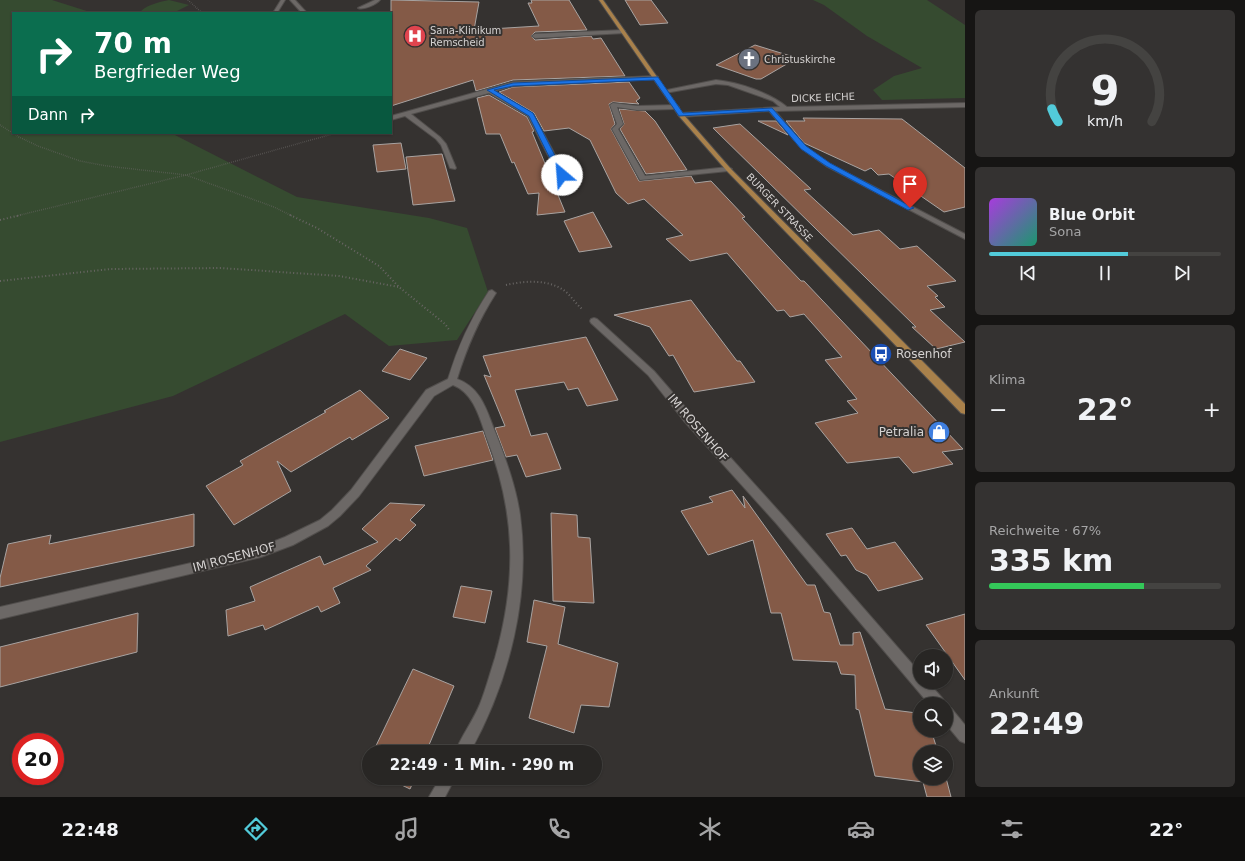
<!DOCTYPE html>
<html lang="de">
<head>
<meta charset="utf-8">
<style>
	body { margin:0; font-family:"DejaVu Sans",sans-serif; background:#343231; color:#f1f3f6; height:100vh; display:flex; flex-direction:column; font-size:15px; white-space:nowrap }
	* { box-sizing:border-box; margin:0 }
	p { font-size:13px; color:#a5a5a6 }
	.icon { flex:none; width:22px; height:22px; fill:none; stroke:currentColor; stroke-width:2; stroke-linecap:round; stroke-linejoin:round }
	.map { position:relative; flex:1; overflow:hidden }
	.sheet { display:flex; flex-direction:column; gap:10px; padding:10px; background:#161514; width:280px }
	.sheet>* { flex:none }
	.hud { position:absolute; left:12px; top:12px; width:380px; height:122px; border-radius:0px; box-shadow:0 1px 3px #0004,0 0 0 1px #444341; background:#0b6e4f; color:#fff; overflow:hidden }
	.fabs { position:absolute; left:913px; top:649px; display:grid; gap:8px }
	.fabs a { display:grid; place-items:center; width:40px; height:40px; border-radius:50%; background:#282624; box-shadow:0 1px 3px #0004,0 0 0 1px #444341; font-size:20px }
	.speed { position:absolute; left:12px; top:733px; display:flex; gap:8px; font-size:20px; font-weight:700; text-align:center }
	.speed>* { display:grid; place-content:center; width:52px; height:52px; border-radius:50%; background:#282624; box-shadow:0 1px 3px #0004,0 0 0 1px #444341; line-height:1 }
	.speed .limit { border:6px solid #d22; background:#fff; color:#111 }
	.pin { position:absolute; display:grid; place-items:center; width:34px; height:34px; color:#fff; margin:-41px -17px; border-radius:50% 50% 50% 0; rotate:-45deg; box-shadow:0 0 4px #0007 }
	.pin .icon { rotate:45deg }
	.me { position:absolute; width:44px; margin:-22px; rotate:333deg; stroke-linejoin:round; filter:drop-shadow(0 0 3px #0008) }
	.turn { display:flex; align-items:center; gap:14px; height:84px; padding:0 16px; font-size:18px }
	.turn .icon { width:52px; height:52px; stroke-width:2.5 }
	.turn b { display:block; font-size:28px; line-height:34px }
	.then { display:flex; align-items:center; height:38px; padding:0 16px; background:#0003; gap:8px; font-size:15px }
	.big { font-size:30px; font-weight:700; line-height:1.1 }
	.sheet .widget { flex:1; display:flex; flex-direction:column; justify-content:center; gap:6px; min-width:0; padding:0 14px; border-radius:6px; background:#343231 }
	.sheet .dial { align-items:center; gap:0 }
	.dial svg { height:104px; overflow:visible; fill:none; stroke:#444341; stroke-width:7; stroke-linecap:round; text-anchor:middle }
	.dial text { fill:#f1f3f6; stroke:none }
	.song { display:flex; align-items:center; gap:12px }
	.cover { width:48px; height:48px; border-radius:6px; background:linear-gradient(135deg,hsl(280 70% 55%),hsl(160 70% 35%)) }
	.played { height:4px; border-radius:2px; background:linear-gradient(90deg,#52cbda 60%,#444341 60%) }
	.keys { display:flex; justify-content:space-around; direction:ltr }
	.heat { display:flex; justify-content:space-between; align-items:center; font-size:22px; direction:ltr }
	.charge { height:6px; border-radius:3px; background:linear-gradient(90deg,#34c759 67%,#444341 0) }
	.trip { position:absolute; left:362px; top:745px; width:240px; height:40px; border-radius:20px; background:#282624; box-shadow:0 1px 3px #0004,0 0 0 1px #444341; font-weight:700; line-height:40px; text-align:center }
	.dock { display:flex; height:64px; justify-content:space-around; align-items:center; background:#100f0e; color:#a5a5a6 }
	.dock .icon { width:28px; height:28px }
	.dock .active { color:#52cbda }
	.dock b { font-size:18px; color:#f1f3f6 }
	main { display:flex; flex:1; min-height:0 }
	.map>svg:first-child { display:block }
	.green { fill:#364b30 }
	.building { fill:#845a47; stroke:#a8a3a1 }
	.lines { fill:none; stroke-linecap:round; stroke-linejoin:round }
	.minor-casing { stroke:#514e4c; stroke-width:2 }
	.major-casing { stroke:#514e4c; stroke-width:2 }
	.path-far1 { stroke:#696664; stroke-width:1.5; stroke-dasharray:0.5 1.5; stroke-linecap:butt }
	.path { stroke:#696664; stroke-width:2; stroke-dasharray:1 2.5; stroke-linecap:butt }
	.minor { fill:#6c6866; fill-rule:evenodd }
	.major { fill:#a9814b; fill-rule:evenodd }
	.route { fill:#1a73e8; stroke:#114b97 }
	.labels { text-anchor:middle; stroke-width:4; stroke-linejoin:round; paint-order:stroke }
	.far-poi-label { font-size:10px; fill:#d5d2d1; stroke:#353230; text-anchor:start }
	.far-street-label { font-size:10px; fill:#d5d2d1; stroke:#353230 }
	.poi-label { font-size:12px; fill:#d5d2d1; stroke:#353230; text-anchor:start }
	.street-label { font-size:12px; fill:#d5d2d1; stroke:#353230 }
</style>
</head>
<body>
<main>
<div class="map">
<svg width="965" height="797" viewBox="0 0 965 797">
	<rect width="100%" height="100%" fill="#353230"/>
	<g class="green">
		<path d="M0 0H52L93 13H13V133H171L297 197 429 218 467 228 488 292 457 340 389 346 345 314 173 396 0 442Z"/>
		<path d="M169 0 189 5 173 13H143L141 11C149 4 160 2 169 0Z"/>
		<path d="M813 0H927L965 25V98L882 100 873 90 894 76 922 68 867 36 824 5Z"/>
	</g>
	<g class="building">
		<path d="M391 0 479 2 474 30 539 26 528 3H532L531 0H569L587 30 535 32 531 36 535 40 591 36 593 39 601 38 625 76 513 80 476 91 473 80 391 106Z"/>
		<path d="M625 0H651L668 23 640 25Z"/>
		<path d="M755 45 797 58 761 79H756L716 65Z"/>
		<path d="M629 82 640 98 636 101 639 104 613 102 609 104 615 124 611 129 639 181 691 176 695 183 711 181 745 217 742 218 780 259 801 281H804L963 449 942 452 953 464 913 473 899 457 847 463 815 423 858 413 847 401 857 399 825 360 842 357 804 314 790 317 784 310 777 311 727 253 690 261 666 239 683 235 644 199 628 204 616 193 590 140 569 128 544 131 534 113 499 92 513 87Z"/>
		<path d="M489 95 527 117 534 131 532 132 565 212 537 215 539 193 528 194 514 162 512 163 500 134H486L477 98Z"/>
		<path d="M619 109 645 111 655 121 687 170 646 174 620 129 624 124Z"/>
		<path d="M803 118 902 119 965 168V207L944 212 889 174 878 175 871 168 865 171 804 143 786 121H805Z"/>
		<path d="M758 121H776L788 135Z"/>
		<path d="M740 124 811 189 804 190 853 235 879 230 900 249 917 246 956 281 927 286 938 296 935 297 945 307 930 310 965 342 936 349 912 327H916L713 128Z"/>
		<path d="M401 143 406 169 377 172 373 145Z"/>
		<path d="M442 154 455 201 413 205 406 157Z"/>
		<path d="M593 212 612 247 579 252 564 221Z"/>
		<path d="M691 300 737 361H740L755 382 694 392 673 355 669 356 650 327 614 315Z"/>
		<path d="M586 337 618 400 587 406 578 388 568 390 564 382 515 390 531 436 547 433 561 469 526 477 517 455 506 457 495 428 505 426 484 375 491 377 483 356Z"/>
		<path d="M400 349 427 358 410 380 382 371Z"/>
		<path d="M360 390 389 418 352 440 350 437 291 472 277 461 291 491 234 525 206 486 243 465 240 461 326 412 324 411Z"/>
		<path d="M483 431 493 460 424 476 415 446Z"/>
		<path d="M732 490 745 508 743 496 807 585H815L824 612 830 613 840 645H853V633L860 632 885 709 917 713 920 722V730H931L938 752H920V778H946L951 797H927L923 782 875 776 859 710 856 709 855 675 841 674 837 662 793 660 781 613H771L753 540 708 555 681 511 713 502 709 497Z"/>
		<path d="M390 503 425 505 410 520 416 525 400 541 396 538 366 566 371 570 333 588 340 603 321 612 318 606 265 630 263 625 228 636 226 610 255 601 250 587 320 556 324 565 378 542 362 529Z"/>
		<path d="M551 513 577 515 578 537 590 538 594 603 553 601Z"/>
		<path d="M194 514V546L0 587V578L8 544 51 535 49 544Z"/>
		<path d="M852 528 867 549 895 542 923 579 878 591 867 575 856 570 846 555 841 556 826 534Z"/>
		<path d="M461 586 492 591 485 623 453 617Z"/>
		<path d="M534 600 565 607 558 644 618 663 609 707 581 705 574 733 529 718 547 646 527 642Z"/>
		<path d="M138 613 137 652 0 687V647Z"/>
		<path d="M965 614V680L926 625Z"/>
		<path d="M413 669 454 686 426 752H373Z"/>
		<path d="M387 778H415L410 789Z"/>
	</g>
	<g class="lines">
		<g class="minor-casing">
			<g id="minor">
				<path d="M281 0H285L277 13H273Z"/>
				<path d="M290 0H295L307 13H302Z"/>
				<path d="M375 0H380C376 5 363 10 358 8Z"/>
				<path d="M623 30 625 31V33L535 38 532 36 535 34Z"/>
				<path d="M656 76 658 77V79L513 86 495 91 533 114 566 175 562 177 558 175 528 116 489 93 411 114 440 137 446 144 456 168 455 169 450 168 441 145 436 139 405 116 391 120V116L513 82Z"/>
				<path d="M716 80C738 82 770 93 787 107L965 103V107L775 111 806 147 830 164 965 234V239L826 166 802 149 769 111 681 117 678 115 681 113 780 107 773 101 728 85 716 84 665 93 662 91Z"/>
				<path d="M613 103 637 106 676 105 679 107 676 109 637 110 617 107 623 124 618 129 645 176 728 167 732 169 728 171 640 180 612 129 617 124 610 105Z"/>
				<path d="M492 290 496 293C478 321 467 347 457 379 482 388 487 412 496 434 506 460 516 487 520 515 531 596 509 682 470 752H455C462 735 473 721 480 704 486 689 490 673 495 658 517 580 516 514 487 439 480 419 474 393 453 385L434 396 359 496 340 516 328 526 293 545 261 557 0 619V607L260 547 285 537 320 520 332 510 351 490 426 390 448 379C458 346 470 320 489 291Z"/>
				<path d="M594 318 597 319 654 371 692 415 784 517 920 673V682H928L943 699 945 704H929L776 523 684 421 648 375 591 323 590 321 591 319Z"/>
				<path d="M946 706 951 708 965 725V743L960 741 946 724Z"/>
				<path d="M440 778H455L445 797H429Z"/>
			</g>
		</g>
		<g class="major-casing">
			<path id="major" d="M599 0H603L683 114 730 168 965 404V414L961 413 726 170 679 116Z"/>
		</g>
		<g class="path-far1">
			<path d="M188 0 202 13"/>
			<path d="M0 125 19 137 38 146 80 161 107 166 186 175 274 207 292 216"/>
			<path d="M16 216 186 175 336 133"/>
		</g>
		<g class="path">
			<path d="M290 215 317 228 379 266 399 287 445 324 450 331"/>
			<path d="M0 220 21 215"/>
			<path d="M0 281 111 269 221 268 339 276 399 287"/>
			<path d="M506 285C524 281 545 279 562 289 570 294 575 303 582 309"/>
		</g>
		<use href="#minor" class="minor"/>
		<use href="#major" class="major"/>
	</g>
	<path class="route" d="M656 77H658L683 113 772 108 806 146 830 163 914 208 908 210 826 166 801 149 769 111 679 116 654 80 513 86 494 90 533 113 565 175 559 177 529 116 487 90 513 83Z"/>
	<defs>
		<g id="hospital-disc" transform="scale(1.15)"><circle r="9.5" fill="#e0444e" stroke="#353230"/><path d="M-5-5h3v3.5h4V-5h3V5h-3V1.5h-4V5h-3Z" fill="#fff"/></g>
		<g id="church-disc" transform="scale(1.15)"><circle r="9.5" fill="#6b7280" stroke="#353230"/><path d="M-1.2-6h2.4v3.5h3.3v2.4h-3.3V6h-2.4V-.1h-3.3v-2.4h3.3Z" fill="#fff"/></g>
		<g id="bus-disc" transform="scale(1.15)"><circle r="9.5" fill="#1a4fb4" stroke="#353230"/><path d="M-5-6H5V4H4V6H2V4H-2V6H-4V4H-5ZM-3.5-4V0h7V-4ZM-3.5 1.2v1.5H-2V1.2ZM2 1.2v1.5H3.5V1.2Z" fill="#fff"/></g>
		<g id="shop-disc" transform="scale(1.15)"><circle r="9.5" fill="#3f7fe0" stroke="#353230"/><path d="M-5-2.5h2.3a2.7 3.5 0 0 1 5.4 0H5L5.5 6h-11ZM-1.5-2.5h3a1.5 2.3 0 0 0-3 0Z" fill="#fff"/></g>
	</defs>
	<g fill-rule="evenodd">
		<use href="#hospital-disc" x="415" y="36"/>
		<use href="#church-disc" x="749" y="59"/>
		<use href="#bus-disc" x="881" y="354"/>
		<use href="#shop-disc" x="939" y="432"/>
	</g>
	<g class="labels">
		<g class="far-poi-label">
			<text x="430" y="34">Sana-Klinikum<tspan x="430" dy="12">Remscheid</tspan></text>
			<text x="764" y="63">Christuskirche</text>
		</g>
		<g class="far-street-label">
			<text transform="translate(823 97) rotate(-2)" y="4">DICKE EICHE</text>
			<text transform="translate(780 207) rotate(46)" y="4">BURGER STRASSE</text>
		</g>
		<g class="poi-label">
			<text x="896" y="358">Rosenhof</text>
			<text x="924" y="436" text-anchor="end">Petralia</text>
		</g>
		<g class="street-label">
			<text transform="translate(698 428) rotate(49)" y="4">IM ROSENHOF</text>
			<text transform="translate(234 557) rotate(-15)" y="4">IM ROSENHOF</text>
		</g>
	</g>
</svg>
<div class="fabs">
<a><svg class="icon" aria-label="sound" viewBox="0 0 24 24"><path d="M4 9h4l5-4v14l-5-4H4zM17 9q2 3 0 6"/></svg></a>
<a><svg class="icon" aria-label="search" viewBox="0 0 24 24"><circle cx="10" cy="10" r="6"/><path d="M15 15l6 6"/></svg></a>
<a><svg class="icon" aria-label="layers" viewBox="0 0 24 24"><path d="M12 4l9 5-9 5-9-5zM3 14l9 5 9-5"/></svg></a>
</div>
<div class="speed"><div class="limit">20</div></div>
<div class="pin" style="left:910px;top:208px;background:#d93025"><svg class="icon" aria-label="arrive" viewBox="0 0 24 24"><path d="M6 21V4h12l-3 4 3 4H6"/></svg></div>
<svg class="me" style="left:562px;top:175px" viewBox="-20 -20 40 40"><circle r="19" fill="#fff"/><path d="M0-13L10 11 0 6-10 11z" fill="#1a73e8"/></svg>
<div class="trip">22:49 · 1 Min. · 290 m</div>
<div class="hud">
<div class="turn"><svg class="icon" aria-label="right" viewBox="0 0 24 24"><path d="M7 20v-9h11M14 6l5 5-5 5"/></svg><div><b>70 m</b>Bergfrieder Weg</div></div>
<div class="then">Dann<svg class="icon" aria-label="right" viewBox="0 0 24 24"><path d="M7 20v-9h11M14 6l5 5-5 5"/></svg></div>
</div>
</div>
<section class="sheet">
<div class="widget dial"><svg viewBox="0 0 100 80">
<path d="M14 69A42 42 0 1 1 86 69"/>
<path d="M14 69A42 42 0 0 1 9 59" stroke="#52cbda"/>
<text x="50" y="56" font-size="32" font-weight="700">9</text>
<text x="50" y="72" font-size="11">km/h</text>
</svg></div>
<div class="widget">
<div class="song"><i class="cover"></i><div><b>Blue Orbit</b><p>Sona</p></div></div>
<div class="played"></div>
<div class="keys"><svg class="icon" aria-label="previous" viewBox="0 0 24 24"><path d="M18 5L8 12l10 7zM5 5v14"/></svg><svg class="icon" aria-label="pause" viewBox="0 0 24 24"><path d="M8 5v14M16 5v14"/></svg><svg class="icon" aria-label="next" viewBox="0 0 24 24"><path d="M6 5l10 7-10 7zM19 5v14"/></svg></div>
</div>
<div class="widget"><p>Klima</p>
<div class="heat"><a>−</a><b class="big">22°</b><a>+</a></div>
</div>
<div class="widget"><p>Reichweite · 67%</p><b class="big">335 km</b><div class="charge"></div></div>
<div class="widget"><p>Ankunft</p><b class="big">22:49</b></div>
</section>
</main>
<nav class="dock">
<b>22:48</b>
<svg class="icon active" aria-label="directions" viewBox="0 0 24 24"><path d="M12 3l9 9-9 9-9-9zM9 14v-3h6M13 9l2 2-2 2"/></svg>
<svg class="icon" aria-label="music" viewBox="0 0 24 24"><path d="M9 18V5l10-2v13"/><circle cx="6" cy="18" r="3"/><circle cx="16" cy="16" r="3"/></svg>
<svg class="icon" aria-label="phone" viewBox="0 0 24 24"><path d="M5 4h4l2 5-3 2q2 4 5 5l2-3 5 2v4C11 20 4 13 5 4z"/></svg>
<svg class="icon" aria-label="climate" viewBox="0 0 24 24"><path d="M12 3v18M4 7l16 10M4 17L20 7"/></svg>
<svg class="icon" aria-label="car" viewBox="0 0 24 24"><path d="M5 17H2v-5l4-1 3-4h7l3 4 3 1v5h-3M9 17h6M6 11h13"/><circle cx="7" cy="17" r="2"/><circle cx="17" cy="17" r="2"/></svg>
<svg class="icon" aria-label="filters" viewBox="0 0 24 24"><path d="M4 7h16M4 17h16"/><circle cx="9" cy="7" r="2"/><circle cx="15" cy="17" r="2"/></svg>
<b>22°</b>
</nav>
</body>
</html>
